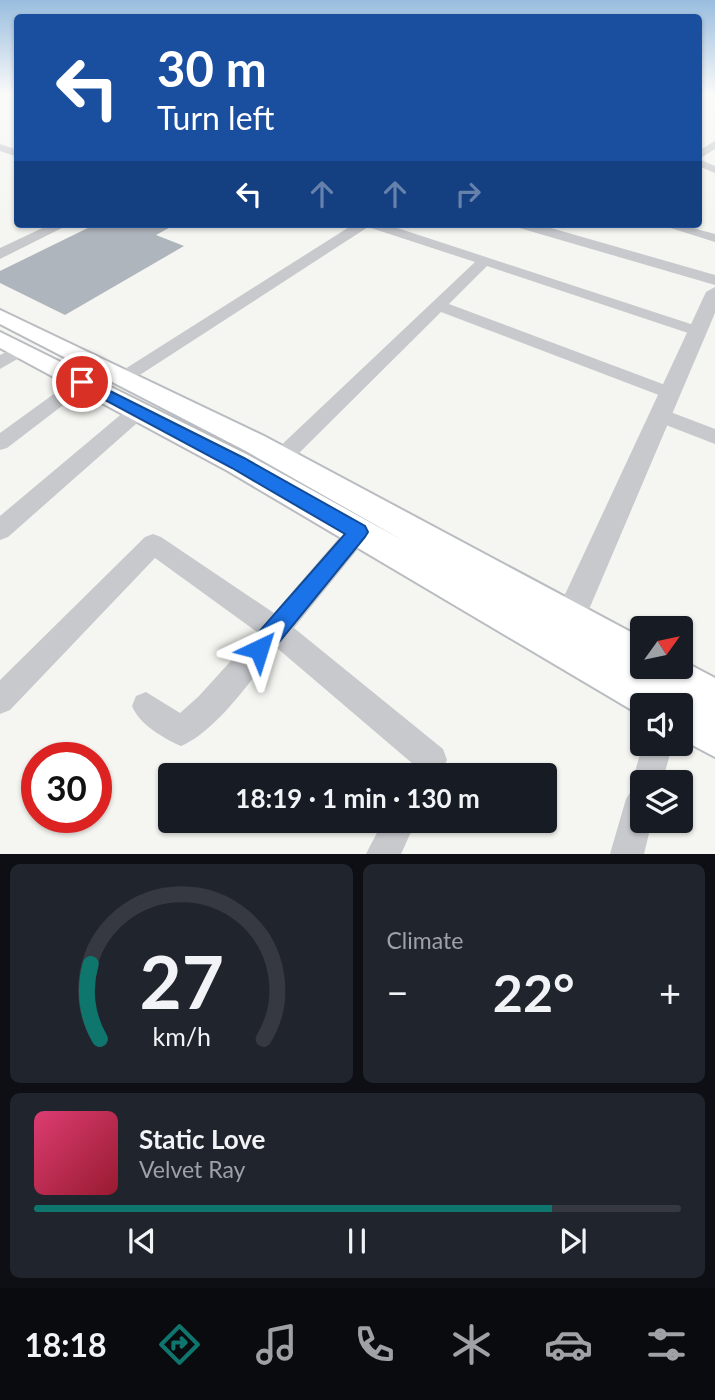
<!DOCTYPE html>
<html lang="en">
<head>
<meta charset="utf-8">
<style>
	body { margin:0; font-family:Lato,sans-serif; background:#20242c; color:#f1f3f6; height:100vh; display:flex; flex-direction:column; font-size:26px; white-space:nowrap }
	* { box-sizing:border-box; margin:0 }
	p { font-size:23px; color:#9ea1a6 }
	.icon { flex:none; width:38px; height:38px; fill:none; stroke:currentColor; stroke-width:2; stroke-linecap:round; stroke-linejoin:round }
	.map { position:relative; height:854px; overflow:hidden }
	.details { display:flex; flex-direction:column; gap:10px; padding:10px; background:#0d0f14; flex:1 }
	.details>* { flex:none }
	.guide { position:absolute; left:14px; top:14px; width:688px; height:214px; border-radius:7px; box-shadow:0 2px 5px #0004; background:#1a4fa0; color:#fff; overflow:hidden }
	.needle { width:46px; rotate:57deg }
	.controls { position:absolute; left:630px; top:616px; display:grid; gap:14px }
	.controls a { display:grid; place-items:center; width:63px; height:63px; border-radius:7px; background:#171b24; box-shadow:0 2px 5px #0004; font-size:35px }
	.speed { position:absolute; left:21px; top:742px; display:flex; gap:14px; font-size:35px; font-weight:700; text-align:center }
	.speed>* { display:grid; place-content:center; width:91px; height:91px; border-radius:50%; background:#171b24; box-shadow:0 2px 5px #0004; line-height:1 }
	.speed .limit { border:10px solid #d22; background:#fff; color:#111 }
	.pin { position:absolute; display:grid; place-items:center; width:60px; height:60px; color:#fff; margin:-30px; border:4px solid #fff; border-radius:50%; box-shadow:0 2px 7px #0007 }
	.me { position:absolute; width:77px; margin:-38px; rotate:41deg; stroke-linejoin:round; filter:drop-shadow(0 0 5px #0008) }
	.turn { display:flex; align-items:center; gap:24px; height:147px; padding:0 28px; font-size:32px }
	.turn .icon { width:91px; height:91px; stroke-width:2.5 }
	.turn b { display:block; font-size:49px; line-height:60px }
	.lanes { display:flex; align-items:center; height:66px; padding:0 28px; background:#0003; justify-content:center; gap:35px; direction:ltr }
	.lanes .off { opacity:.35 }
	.big { font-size:52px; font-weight:700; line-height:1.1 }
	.details .widget { flex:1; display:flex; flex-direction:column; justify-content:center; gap:10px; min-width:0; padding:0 24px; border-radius:10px; background:#20242c }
	.details .dial { align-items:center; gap:0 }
	.dial svg { height:182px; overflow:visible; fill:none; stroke:#363941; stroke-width:7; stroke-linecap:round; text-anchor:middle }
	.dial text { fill:#f1f3f6; stroke:none }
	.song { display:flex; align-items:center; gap:21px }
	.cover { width:84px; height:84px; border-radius:10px; background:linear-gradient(135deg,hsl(340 70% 55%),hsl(350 70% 35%)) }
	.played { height:7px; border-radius:4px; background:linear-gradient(90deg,#0f766e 80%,#363941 80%) }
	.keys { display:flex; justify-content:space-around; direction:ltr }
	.heat { display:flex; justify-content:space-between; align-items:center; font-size:38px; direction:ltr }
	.details .tiles { flex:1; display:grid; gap:10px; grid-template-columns:1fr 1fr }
	.widget:last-child { grid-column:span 2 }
	.trip { position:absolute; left:158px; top:763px; width:399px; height:70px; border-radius:7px; background:#171b24; box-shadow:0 2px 5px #0004; font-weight:700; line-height:70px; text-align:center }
	.dock { display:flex; height:112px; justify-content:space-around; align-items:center; background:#090b0e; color:#9ea1a6 }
	.dock .icon { width:49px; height:49px }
	.dock .active { color:#0f766e }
	.dock b { font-size:32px; color:#f1f3f6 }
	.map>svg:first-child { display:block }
	.building { fill:#afb5bc }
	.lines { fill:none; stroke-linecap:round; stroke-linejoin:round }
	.secondary-casing { stroke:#b9bcc1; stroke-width:4 }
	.minor { fill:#c7c9cd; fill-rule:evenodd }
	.tertiary { fill:#c7c9cd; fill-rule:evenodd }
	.secondary { fill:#fff; fill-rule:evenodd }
	.route { fill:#1a73e8; stroke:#114b97; stroke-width:2 }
</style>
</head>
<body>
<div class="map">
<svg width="715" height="854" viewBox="0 0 715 854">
	<rect width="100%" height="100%" fill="#f5f5f1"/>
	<path class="building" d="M96 224H176L156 235 184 246 65 315 0 283V271Z"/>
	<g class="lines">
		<g class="secondary-casing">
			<path id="secondary" d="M0 310 264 436 642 638V667H681V660L715 678V757L681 739V705H642V716L228 471 0 348V332L248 455 404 541 244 450 0 324Z"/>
		</g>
		<g class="minor">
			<path d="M715 141V149L699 159 715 166V173L698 166V151Z"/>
			<path d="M0 144 18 150V157L0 151Z"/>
			<path d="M354 224H385L703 328 705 331 697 336 487 266 449 304 676 389 679 393 676 397H664L441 312 288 464 281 466 274 464 271 458 274 452 475 262 368 227 129 382H117L114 378 117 374Z"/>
			<path d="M658 224H678L715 234V242Z"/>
			<path d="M20 345 28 350 26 354 0 369V355Z"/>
			<path d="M82 376 91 382 88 386 7 448 0 450V433L76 378Z"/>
			<path d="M138 404 145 406 147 411 145 416 8 537 0 540V516L131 406Z"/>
			<path d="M660 408 715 429V444L653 420 651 415 653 410Z"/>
			<path d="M358 522 366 525 369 532 366 539 294 628 443 749 447 760 440 775H409L413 764 277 648C252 678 217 731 181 746 163 738 139 724 132 706L136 696 146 692 180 713 199 696 257 632 155 558 10 710 0 714V680L145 537 153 534 161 537 274 613 350 525Z"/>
			<path d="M643 744H673L662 782H642V821H652L644 854H610L626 799 634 787 632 782Z"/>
			<path d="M383 821H416L401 854H366Z"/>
		</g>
		<g class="tertiary">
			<path d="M51 224H70L0 259V248Z"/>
			<path d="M514 224H537L715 275V285L516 227Z"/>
			<path d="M715 287V313L576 640 565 644 554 640 550 629 554 618 706 292Z"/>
		</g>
		<use href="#secondary" class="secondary"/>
	</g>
	<linearGradient id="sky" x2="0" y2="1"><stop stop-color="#99bddf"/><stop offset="0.44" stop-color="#fafaf9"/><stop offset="1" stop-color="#fafaf9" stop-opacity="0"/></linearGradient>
	<rect width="715" height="214" fill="url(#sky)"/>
	<path class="route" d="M82 377 244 458 365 526 368 532 365 537 267 657 259 660 251 657 248 649 251 641 345 534 232 468 77 385 75 382Z"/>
</svg>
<div class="controls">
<a><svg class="needle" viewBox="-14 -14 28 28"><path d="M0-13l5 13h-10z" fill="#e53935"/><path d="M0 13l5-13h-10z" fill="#9ea1a6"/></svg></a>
<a><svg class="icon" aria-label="sound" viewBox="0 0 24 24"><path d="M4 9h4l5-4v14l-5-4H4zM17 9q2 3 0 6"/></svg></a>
<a><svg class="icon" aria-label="layers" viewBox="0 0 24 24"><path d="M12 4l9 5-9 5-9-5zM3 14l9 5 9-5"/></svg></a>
</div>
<div class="speed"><div class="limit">30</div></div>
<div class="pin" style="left:82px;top:382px;background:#d93025"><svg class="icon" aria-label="arrive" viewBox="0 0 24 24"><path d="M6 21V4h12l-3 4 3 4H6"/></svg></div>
<svg class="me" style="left:259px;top:649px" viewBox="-20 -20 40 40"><path d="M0-17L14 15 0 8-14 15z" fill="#1a73e8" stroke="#fff" stroke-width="4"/></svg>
<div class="trip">18:19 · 1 min · 130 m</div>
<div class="guide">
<div class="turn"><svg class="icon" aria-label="left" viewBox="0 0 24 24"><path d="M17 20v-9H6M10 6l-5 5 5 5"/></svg><div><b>30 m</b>Turn left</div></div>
<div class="lanes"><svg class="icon" aria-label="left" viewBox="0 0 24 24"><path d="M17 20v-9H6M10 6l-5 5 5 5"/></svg><svg class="icon off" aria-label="ahead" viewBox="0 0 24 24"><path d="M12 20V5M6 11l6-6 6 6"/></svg><svg class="icon off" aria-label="ahead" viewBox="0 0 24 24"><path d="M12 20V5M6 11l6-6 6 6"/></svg><svg class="icon off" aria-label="right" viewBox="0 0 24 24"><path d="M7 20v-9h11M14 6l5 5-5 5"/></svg></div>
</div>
</div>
<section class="details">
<div class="tiles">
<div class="widget dial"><svg viewBox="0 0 100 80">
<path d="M14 69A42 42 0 1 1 86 69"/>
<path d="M14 69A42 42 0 0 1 10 36" stroke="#0f766e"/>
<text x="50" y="56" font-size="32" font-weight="700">27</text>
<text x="50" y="72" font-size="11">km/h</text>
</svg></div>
<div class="widget"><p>Climate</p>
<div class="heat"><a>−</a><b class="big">22°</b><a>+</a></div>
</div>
<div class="widget">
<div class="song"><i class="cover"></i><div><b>Static Love</b><p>Velvet Ray</p></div></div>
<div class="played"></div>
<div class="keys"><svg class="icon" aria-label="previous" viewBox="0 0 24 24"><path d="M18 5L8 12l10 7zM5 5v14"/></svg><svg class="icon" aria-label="pause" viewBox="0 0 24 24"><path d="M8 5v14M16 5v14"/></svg><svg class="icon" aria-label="next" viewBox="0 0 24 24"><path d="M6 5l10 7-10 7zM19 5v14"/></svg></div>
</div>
</div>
</section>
<nav class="dock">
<b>18:18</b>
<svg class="icon active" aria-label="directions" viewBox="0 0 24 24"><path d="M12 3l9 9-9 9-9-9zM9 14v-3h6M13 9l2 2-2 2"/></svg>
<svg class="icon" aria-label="music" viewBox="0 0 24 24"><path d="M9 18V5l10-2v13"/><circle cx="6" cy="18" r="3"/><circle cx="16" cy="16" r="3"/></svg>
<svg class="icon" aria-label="phone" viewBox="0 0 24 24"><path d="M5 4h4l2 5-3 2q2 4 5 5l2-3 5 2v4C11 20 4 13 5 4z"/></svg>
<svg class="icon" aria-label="climate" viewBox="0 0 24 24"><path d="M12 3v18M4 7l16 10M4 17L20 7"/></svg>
<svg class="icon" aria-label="car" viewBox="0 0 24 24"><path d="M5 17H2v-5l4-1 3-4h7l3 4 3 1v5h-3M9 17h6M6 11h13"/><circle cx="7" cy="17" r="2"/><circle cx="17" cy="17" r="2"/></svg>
<svg class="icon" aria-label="filters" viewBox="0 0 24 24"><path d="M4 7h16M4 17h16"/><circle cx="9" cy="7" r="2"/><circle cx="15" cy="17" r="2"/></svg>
</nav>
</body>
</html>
